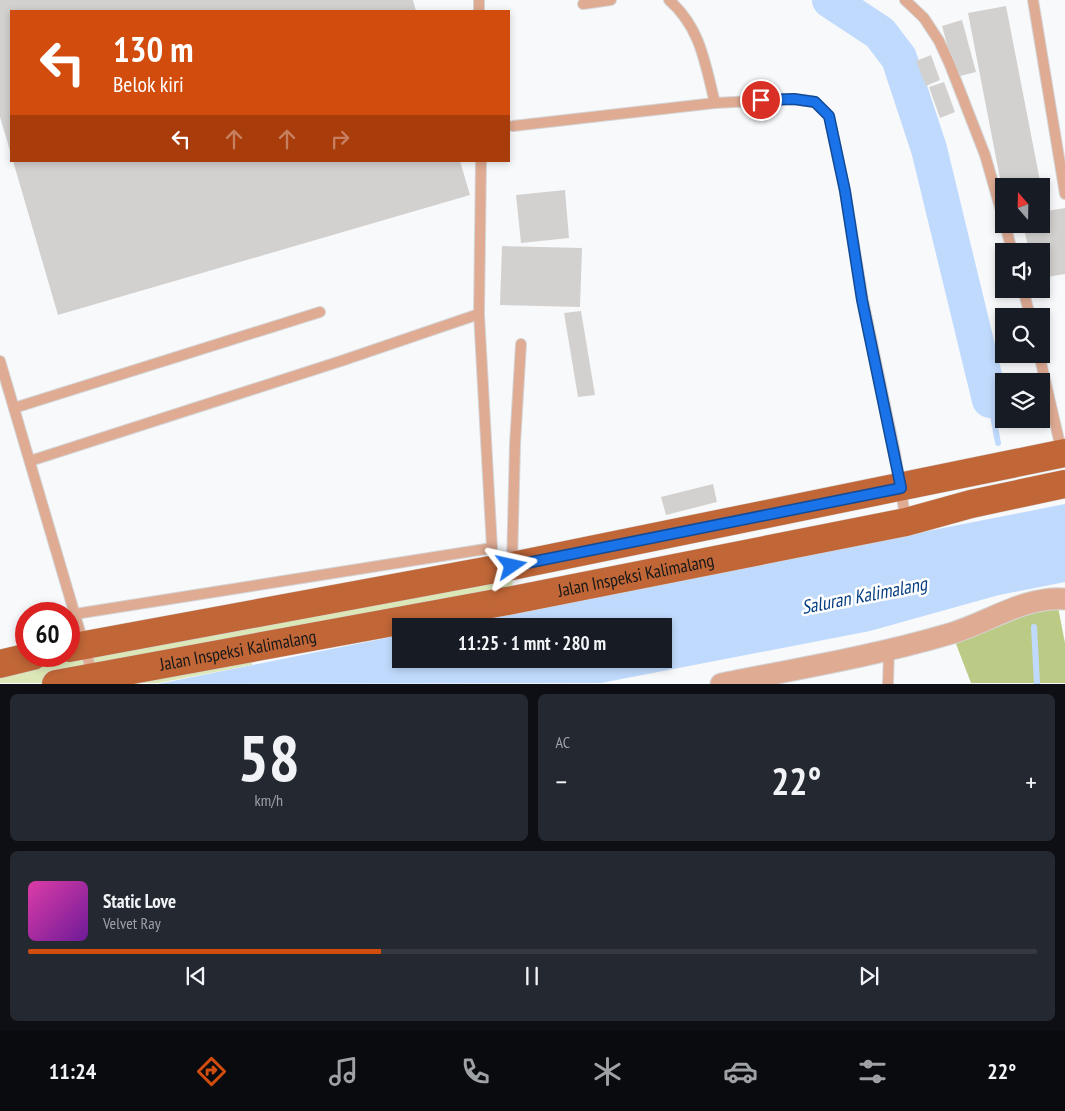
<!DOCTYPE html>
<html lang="id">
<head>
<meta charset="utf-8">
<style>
	body { margin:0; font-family:"PT Sans Narrow",sans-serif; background:#242831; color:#f1f3f6; height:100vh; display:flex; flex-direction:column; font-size:19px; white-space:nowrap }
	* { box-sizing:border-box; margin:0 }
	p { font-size:16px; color:#9ea1a6 }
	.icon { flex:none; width:28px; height:28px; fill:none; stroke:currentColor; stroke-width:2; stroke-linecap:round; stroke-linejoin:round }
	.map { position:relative; height:684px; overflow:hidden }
	.side { display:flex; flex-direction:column; gap:10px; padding:10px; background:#0d0f14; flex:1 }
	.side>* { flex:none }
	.banner { position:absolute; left:10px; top:10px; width:500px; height:152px; border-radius:0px; box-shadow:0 2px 8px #0003; background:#d24c0e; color:#fff; overflow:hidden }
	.needle { width:32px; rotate:340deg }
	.tools { position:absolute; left:995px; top:178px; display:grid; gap:10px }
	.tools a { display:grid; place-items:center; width:55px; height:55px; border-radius:0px; background:#171b24; box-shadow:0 2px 8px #0003; font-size:25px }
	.speed { position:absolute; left:15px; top:602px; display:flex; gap:10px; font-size:25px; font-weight:700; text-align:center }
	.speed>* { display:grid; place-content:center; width:65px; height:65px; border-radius:50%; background:#171b24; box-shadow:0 2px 8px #0003; line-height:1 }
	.speed .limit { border:8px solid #d22; background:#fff; color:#111 }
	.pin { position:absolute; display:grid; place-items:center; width:42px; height:42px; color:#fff; margin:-21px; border:2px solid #fff; border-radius:50%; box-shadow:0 1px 5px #0007 }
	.me { position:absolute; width:55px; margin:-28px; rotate:79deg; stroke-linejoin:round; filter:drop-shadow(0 0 4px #0008) }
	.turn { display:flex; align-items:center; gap:18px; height:105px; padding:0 20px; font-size:22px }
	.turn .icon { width:65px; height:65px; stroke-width:2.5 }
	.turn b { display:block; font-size:35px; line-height:42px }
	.lanes { display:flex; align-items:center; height:48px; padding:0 20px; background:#0003; justify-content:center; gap:25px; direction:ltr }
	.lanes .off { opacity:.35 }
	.big { font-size:38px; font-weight:600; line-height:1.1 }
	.side .card { flex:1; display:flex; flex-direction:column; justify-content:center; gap:8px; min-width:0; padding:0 18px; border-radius:8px; background:#242831 }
	.side .dial { align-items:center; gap:0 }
	.dial b { font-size:65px; line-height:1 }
	.song { display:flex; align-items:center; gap:15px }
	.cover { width:60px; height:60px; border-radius:8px; background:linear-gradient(135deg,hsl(320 70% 55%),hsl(280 70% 35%)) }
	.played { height:5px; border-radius:2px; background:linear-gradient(90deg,#d24c0e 35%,#363941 35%) }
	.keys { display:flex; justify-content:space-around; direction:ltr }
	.heat { display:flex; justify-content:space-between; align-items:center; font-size:28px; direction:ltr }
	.side .tiles { flex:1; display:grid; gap:10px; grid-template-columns:1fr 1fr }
	.card:last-child { grid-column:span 2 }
	.trip { position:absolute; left:392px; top:618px; width:280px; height:50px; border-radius:0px; background:#171b24; box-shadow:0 2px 8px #0003; font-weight:600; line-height:50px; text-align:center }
	.dock { display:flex; height:80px; justify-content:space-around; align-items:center; background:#090b0e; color:#9ea1a6 }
	.dock .icon { width:35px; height:35px }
	.dock .active { color:#d24c0e }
	.dock b { font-size:22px; color:#f1f3f6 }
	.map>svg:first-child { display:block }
	.green { fill:#dbe7b6 }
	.forest { fill:#bbcb85 }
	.water { fill:#c0dafd }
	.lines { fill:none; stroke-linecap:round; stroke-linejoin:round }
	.stream { stroke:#c0dafd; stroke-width:6 }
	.river { stroke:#c0dafd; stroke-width:36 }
	.building { fill:#d3d1d0 }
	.lane-casing { stroke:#d4d5d7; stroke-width:12 }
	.street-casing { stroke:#d4d5d7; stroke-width:23 }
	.primary-casing { stroke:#d4d5d7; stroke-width:29 }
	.lane { stroke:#dfab93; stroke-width:10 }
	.street { stroke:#dfab93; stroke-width:21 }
	.primary { stroke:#c06637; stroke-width:28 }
	.route-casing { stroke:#114b97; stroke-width:12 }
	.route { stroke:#1a73e8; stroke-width:9 }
	.labels { text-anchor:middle; stroke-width:5; stroke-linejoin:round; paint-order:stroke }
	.street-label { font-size:18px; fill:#171818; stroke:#fff }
	.water-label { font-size:19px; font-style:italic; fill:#074082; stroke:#fff }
</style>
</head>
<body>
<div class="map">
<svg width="1065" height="684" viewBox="0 0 1065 684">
	<rect width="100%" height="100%" fill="#f8f9fb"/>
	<path class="green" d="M512 566 513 600 252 647V665L158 683H0V664L33 656H69Z"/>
	<path class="forest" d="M1057 602 1065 643V683H971L953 636Z"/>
	<path class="water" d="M1065 504V582L999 595 870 631 601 683 158 684 401 635V659H664V626H447Z"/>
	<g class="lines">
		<g class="stream">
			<path d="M990 400 998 443"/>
			<path d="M1034 627 1037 684"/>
		</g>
		<path class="river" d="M830 0 880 33 899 58 929 149 990 400"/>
	</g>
	<g class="building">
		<path d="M0 0H413L416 11H11V154L0 117Z"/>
		<path d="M1006 6 1041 186H1004L1003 194 968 13Z"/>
		<path d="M962 20 976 72 956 77 942 26Z"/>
		<path d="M931 55 940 80 926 86 916 61Z"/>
		<path d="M944 82 955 112 940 118 929 87Z"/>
		<path d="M13 161H460L470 195 58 315Z"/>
		<path d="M565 190 569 238 521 243 516 195Z"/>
		<path d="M1065 208V274L1041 278V251H1029L1023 224H1041V212Z"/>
		<path d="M502 246 582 248 580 307 500 305Z"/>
		<path d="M581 311 595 395 578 397 564 313Z"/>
		<path d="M713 484 717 502 666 515 661 497Z"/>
	</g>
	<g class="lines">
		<g class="lane-casing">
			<g id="lane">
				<path d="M479 0V11"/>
				<path d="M669 0C701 28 705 64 715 103L793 99 815 102 829 116 845 191 863 300 895 453 906 522"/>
				<path d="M905 0 924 18 939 41 950 65 985 155 1004 221"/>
				<path d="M1033 0 1065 194"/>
				<path d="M583 4 611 0"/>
				<path d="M513 126 715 103"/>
				<path d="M1005 224 1012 251"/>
				<path d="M1023 289 1030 316"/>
				<path d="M1039 354 1062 453"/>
				<path d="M0 361 93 676"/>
				<path d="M14 408 320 312"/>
				<path d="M30 461 341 361 479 314"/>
				<path d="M512 565 515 444 521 344"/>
				<path d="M75 614 492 548 479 314 481 161"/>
				<path d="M888 684 889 650"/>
			</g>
		</g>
		<g class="street-casing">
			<path id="street" d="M721 684C797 669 874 656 949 634 988 623 1023 596 1065 599"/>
		</g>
		<g class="primary-casing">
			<g id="primary">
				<path d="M69 648 512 566 1065 453"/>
				<path d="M0 664 33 656"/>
				<path id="s1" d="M56 684 513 600 906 522 971 504 1065 484"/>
			</g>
		</g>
		<use href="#lane" class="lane"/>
		<use href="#street" class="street"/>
		<use href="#primary" class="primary"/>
	</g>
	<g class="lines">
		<g class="route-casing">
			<path id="route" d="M512 566 901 488 862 300 845 191 829 116 815 102 794 99 761 100"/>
		</g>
		<use href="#route" class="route"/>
	</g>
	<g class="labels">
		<g class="street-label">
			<text dy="6" stroke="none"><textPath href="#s1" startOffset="590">Jalan Inspeksi Kalimalang</textPath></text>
			<text dy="6" stroke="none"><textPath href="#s1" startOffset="185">Jalan Inspeksi Kalimalang</textPath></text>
		</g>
		<g class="water-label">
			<text transform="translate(864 595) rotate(-11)" y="7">Saluran Kalimalang</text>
		</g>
	</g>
</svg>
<div class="tools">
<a><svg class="needle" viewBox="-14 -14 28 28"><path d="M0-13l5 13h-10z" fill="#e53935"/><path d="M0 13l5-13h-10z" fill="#9ea1a6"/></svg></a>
<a><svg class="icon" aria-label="sound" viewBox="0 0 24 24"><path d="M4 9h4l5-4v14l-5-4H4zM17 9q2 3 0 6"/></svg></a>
<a><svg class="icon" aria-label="search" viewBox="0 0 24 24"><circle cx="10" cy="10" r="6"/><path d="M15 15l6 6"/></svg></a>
<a><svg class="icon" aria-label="layers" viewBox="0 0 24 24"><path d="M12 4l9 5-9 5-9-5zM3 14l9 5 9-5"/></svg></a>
</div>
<div class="speed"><div class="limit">60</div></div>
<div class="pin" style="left:761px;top:100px;background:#d93025"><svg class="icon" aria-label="arrive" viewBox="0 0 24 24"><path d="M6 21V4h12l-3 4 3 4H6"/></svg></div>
<svg class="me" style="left:512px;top:566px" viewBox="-20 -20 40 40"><path d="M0-17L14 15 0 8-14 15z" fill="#1a73e8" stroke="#fff" stroke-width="4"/></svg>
<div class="trip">11:25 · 1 mnt · 280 m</div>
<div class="banner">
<div class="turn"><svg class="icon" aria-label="left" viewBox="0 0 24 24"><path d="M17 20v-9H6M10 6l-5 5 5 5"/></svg><div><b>130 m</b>Belok kiri</div></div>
<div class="lanes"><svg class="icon" aria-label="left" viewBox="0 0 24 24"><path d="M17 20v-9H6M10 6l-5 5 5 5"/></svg><svg class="icon off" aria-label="ahead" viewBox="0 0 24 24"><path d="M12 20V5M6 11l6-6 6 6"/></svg><svg class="icon off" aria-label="ahead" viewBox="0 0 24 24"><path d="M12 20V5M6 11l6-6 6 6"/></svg><svg class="icon off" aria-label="right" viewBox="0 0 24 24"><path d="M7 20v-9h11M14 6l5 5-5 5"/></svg></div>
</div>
</div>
<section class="side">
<div class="tiles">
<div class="card dial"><b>58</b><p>km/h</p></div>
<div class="card"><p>AC</p>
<div class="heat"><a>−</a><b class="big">22°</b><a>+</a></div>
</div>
<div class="card">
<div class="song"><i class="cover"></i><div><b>Static Love</b><p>Velvet Ray</p></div></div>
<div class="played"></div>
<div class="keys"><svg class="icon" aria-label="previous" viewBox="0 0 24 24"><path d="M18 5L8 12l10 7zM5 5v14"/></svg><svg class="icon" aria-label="pause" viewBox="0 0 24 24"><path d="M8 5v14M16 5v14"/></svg><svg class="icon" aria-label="next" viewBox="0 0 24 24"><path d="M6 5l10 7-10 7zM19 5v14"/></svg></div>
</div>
</div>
</section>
<nav class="dock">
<b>11:24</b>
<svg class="icon active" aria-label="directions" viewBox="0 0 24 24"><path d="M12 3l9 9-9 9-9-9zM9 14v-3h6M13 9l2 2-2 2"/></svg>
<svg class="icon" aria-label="music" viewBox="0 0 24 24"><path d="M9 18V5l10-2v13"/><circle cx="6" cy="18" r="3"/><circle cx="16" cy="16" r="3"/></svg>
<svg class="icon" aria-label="phone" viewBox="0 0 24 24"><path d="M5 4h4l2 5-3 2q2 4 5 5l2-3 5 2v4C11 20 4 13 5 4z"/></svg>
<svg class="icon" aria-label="climate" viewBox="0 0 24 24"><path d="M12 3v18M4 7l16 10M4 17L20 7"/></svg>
<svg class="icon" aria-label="car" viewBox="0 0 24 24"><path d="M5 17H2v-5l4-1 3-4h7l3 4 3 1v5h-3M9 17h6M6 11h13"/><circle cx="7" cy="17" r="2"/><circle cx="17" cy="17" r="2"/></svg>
<svg class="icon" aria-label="filters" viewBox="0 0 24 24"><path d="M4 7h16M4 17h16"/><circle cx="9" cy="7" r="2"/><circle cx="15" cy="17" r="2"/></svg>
<b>22°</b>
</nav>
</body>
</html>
